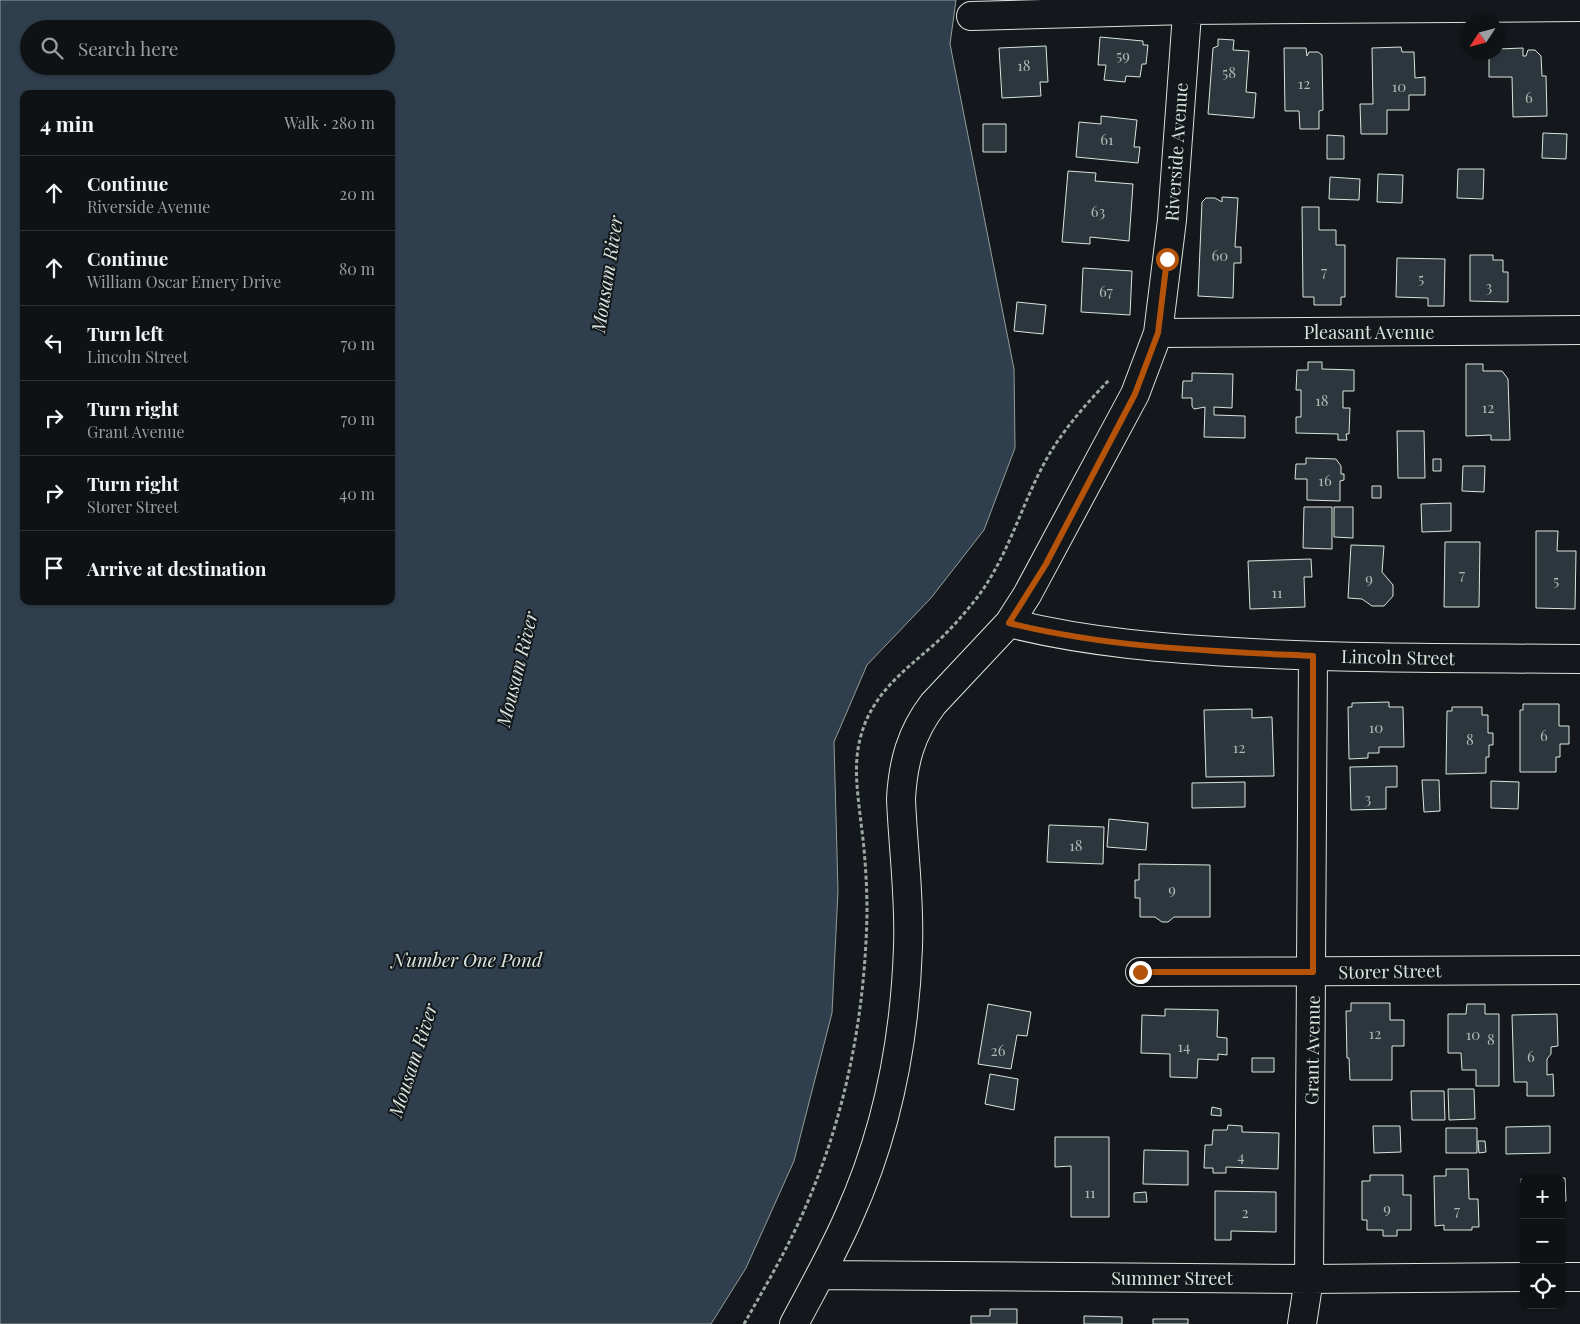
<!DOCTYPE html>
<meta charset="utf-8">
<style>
body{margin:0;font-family:"Playfair Display",serif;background:#1d2022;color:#f1f3f6}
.controls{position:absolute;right:15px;bottom:15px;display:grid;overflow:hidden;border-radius:10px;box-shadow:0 1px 4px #0004}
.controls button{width:45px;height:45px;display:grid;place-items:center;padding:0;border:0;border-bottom:1px solid #2f3234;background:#0f1215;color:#f1f3f6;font:25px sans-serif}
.compass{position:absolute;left:1460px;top:15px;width:45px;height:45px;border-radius:50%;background:#0f1215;box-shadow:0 1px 4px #0004;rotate:234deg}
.stop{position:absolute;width:15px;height:15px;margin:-11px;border:4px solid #b45309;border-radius:50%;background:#fff}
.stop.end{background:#b45309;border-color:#fff;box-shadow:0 1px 5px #0008}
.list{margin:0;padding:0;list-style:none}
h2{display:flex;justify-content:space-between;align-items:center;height:65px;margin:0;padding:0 20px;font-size:21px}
h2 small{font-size:16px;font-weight:400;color:#9b9ea0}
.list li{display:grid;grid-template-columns:32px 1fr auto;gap:15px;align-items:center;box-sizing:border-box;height:75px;padding:0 20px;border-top:1px solid #2f3234}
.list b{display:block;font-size:19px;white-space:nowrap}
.list p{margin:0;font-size:16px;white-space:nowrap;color:#9b9ea0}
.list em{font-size:16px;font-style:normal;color:#9b9ea0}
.icon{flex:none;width:28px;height:28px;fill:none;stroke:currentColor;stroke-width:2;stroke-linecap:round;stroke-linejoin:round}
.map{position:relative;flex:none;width:1580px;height:1324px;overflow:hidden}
.search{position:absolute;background:#0f1215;box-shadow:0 1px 4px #0004;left:20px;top:20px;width:375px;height:55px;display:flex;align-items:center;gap:12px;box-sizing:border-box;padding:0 18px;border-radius:28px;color:#9b9ea0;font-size:19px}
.panel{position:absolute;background:#0f1215;box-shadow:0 1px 4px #0004;left:20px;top:90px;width:375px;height:515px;border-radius:10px}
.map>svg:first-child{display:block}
.water{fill:#2f3f4d;stroke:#939e99;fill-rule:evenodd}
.building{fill:#2c363c;stroke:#d8e6dc}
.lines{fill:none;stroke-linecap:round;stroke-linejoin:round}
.minor-casing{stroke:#d8e6dc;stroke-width:30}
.path{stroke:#9da8a2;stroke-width:3;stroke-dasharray:4 2.5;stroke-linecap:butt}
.minor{stroke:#14181c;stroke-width:28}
.route{stroke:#b45309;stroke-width:6}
.labels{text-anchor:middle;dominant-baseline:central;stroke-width:4;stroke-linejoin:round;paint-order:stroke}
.number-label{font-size:15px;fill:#adbab4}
.street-label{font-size:18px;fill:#d8e6dc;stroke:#14181c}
.water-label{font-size:19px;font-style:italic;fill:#d8e6dc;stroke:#14181c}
</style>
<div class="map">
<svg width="1580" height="1324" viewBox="0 0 1580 1324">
<rect width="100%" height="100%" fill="#14181c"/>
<path class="water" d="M0,0H956L950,44L1014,369L1015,448L984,530L931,598L867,665L834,742L838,891L832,1013L794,1161L746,1268L711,1324H0ZM29,29H386V66H29ZM24,94H391V601H24Z"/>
<path class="building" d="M1100,37L1143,41V45H1148L1146,64H1142L1140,77L1126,76L1125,82L1104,80L1106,65H1098Z
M1218,39L1234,40L1233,50L1249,51L1246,92L1256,93L1254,118L1208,114L1213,48L1218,46Z
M1046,46L1048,82H1040L1041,96L1002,98L999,48Z
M1401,47L1402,52H1414L1415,78L1425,77V95H1409V110H1387V134H1361L1360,104H1373L1372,48Z
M1284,48H1306L1307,56L1309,52H1318L1322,55L1323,110L1319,111V129H1300L1299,111H1285Z
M1523,48V56H1526L1528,50H1535L1541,56L1542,76H1546L1547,116L1513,117L1512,77H1489V52H1498V49Z
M1101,116L1137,120L1134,147H1140L1138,163L1076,157L1079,122L1101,124Z
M983,124H1006V152H983Z
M1543,133L1567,134L1566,159L1542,158Z
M1327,135L1344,136V159H1327Z
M1458,169H1484L1483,199L1457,198Z
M1068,171L1096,173L1095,181L1133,184L1129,241L1090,237V244L1062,242Z
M1378,174L1403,175L1402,203L1377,202Z
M1330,177L1360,179L1359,200L1329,199Z
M1222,197L1238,198L1235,247H1241V263H1234L1233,298L1198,296L1202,202L1206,198H1215L1222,202Z
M1302,207H1319V230H1336V245H1345V297H1341V305H1314V297H1303Z
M1470,255H1493V260H1503V272H1508V302L1470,301Z
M1397,258L1445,259L1444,306H1428V298L1396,297Z
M1083,268L1132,271L1130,315L1081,312Z
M1017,302L1046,305L1043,334L1014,331Z
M1308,362H1322V369L1354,370V391H1343V408H1350L1349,434H1346L1347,440H1338V434L1296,433V417H1301V390H1296L1297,370H1308Z
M1466,364H1483V371H1502L1508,379L1510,440H1491V435L1466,436Z
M1192,373L1233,374L1232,408L1214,407V415L1245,416V438L1204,437L1205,407L1194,409L1192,406V398H1182L1183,381H1192Z
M1397,431H1424L1425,478H1398Z
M1306,458L1336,459L1341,466V474H1344V480L1340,481V501L1307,500V479H1295L1296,464H1306Z
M1433,459H1441V471H1433Z
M1463,466H1485L1484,492L1462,491Z
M1372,486H1381V498H1372Z
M1451,503V531L1422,532L1421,504Z
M1304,507H1332V549L1303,548Z
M1334,507H1353V538L1334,537Z
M1536,531H1558L1557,551H1576L1575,609L1536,608Z
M1445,542H1480L1479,607H1444Z
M1351,545L1384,546L1382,572L1393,585V596L1384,606H1372L1362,599L1348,598Z
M1311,559L1312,577H1304L1305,607L1250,609L1248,561Z
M1389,702V707H1403L1404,747H1379V753H1368V758L1349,759L1348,707H1352V703Z
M1523,704H1559V726H1569V744H1560V757H1556V772H1520V710H1523Z
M1452,707H1482V715H1488V733H1493V745H1489V757H1486V773L1446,774L1447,711H1452Z
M1252,709V718L1272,717L1274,776L1206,777L1204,710Z
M1397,766V787H1386V809L1351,810L1350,767Z
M1422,780H1439L1440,811L1424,812Z
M1491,781L1519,782L1518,809L1491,808Z
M1245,782V807L1192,808V783Z
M1109,819L1148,823L1146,850L1107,847Z
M1049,825L1104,827L1103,864L1047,862Z
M1139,864L1210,865V917H1174L1168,922H1162L1155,917H1140V898H1135V880H1139Z
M1351,1003H1390V1020H1404V1046H1392V1080H1350L1349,1058H1347L1346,1011H1351Z
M988,1004L1031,1012L1027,1036L1017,1035L1011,1069L978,1064Z
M1467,1004H1485V1014H1499V1086H1476V1070H1462L1461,1053H1448V1014H1466Z
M1165,1009L1218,1010L1217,1037L1227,1038V1055L1218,1054V1060L1198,1059L1197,1078L1170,1077V1054L1141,1053L1142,1015L1165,1016Z
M1557,1014L1558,1046L1551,1047V1054L1547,1059V1075L1553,1074L1554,1096H1527V1082H1514L1512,1015Z
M1252,1058H1274V1072H1252Z
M990,1074L1018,1079L1014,1110L985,1104Z
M1448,1089H1474L1475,1119L1449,1120Z
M1411,1091H1444L1445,1120H1412Z
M1212,1107L1221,1109V1116L1211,1115Z
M1228,1125L1242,1126V1132L1279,1133L1278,1169L1226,1167V1173H1213V1168H1204L1205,1145H1212L1213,1130H1227Z
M1373,1126H1400L1401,1152L1374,1153Z
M1550,1126V1153L1506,1154V1127Z
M1446,1128H1477V1153H1446Z
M1055,1137H1109V1217H1071V1166L1055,1167Z
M1478,1141H1485L1486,1152L1479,1153Z
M1144,1150L1188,1151V1185L1143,1184Z
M1446,1169H1468L1469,1199H1478L1479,1227H1472V1230H1444V1225L1435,1226L1434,1176H1446Z
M1370,1175H1403V1195H1411V1230H1397V1236H1383V1230H1367V1220H1362V1181H1370Z
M1561,1178H1565L1566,1201H1561Z
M1521,1179H1524V1220H1522Z
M1215,1191L1276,1192V1232L1231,1231V1240H1215Z
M1146,1192L1147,1202H1134V1193Z
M990,1309H1017V1324H971V1316H990Z
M1084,1316L1122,1317V1324H1084Z
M1153,1319H1188V1324H1153Z"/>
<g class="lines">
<g class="minor-casing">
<path id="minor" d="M971,16L1187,10L1580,7
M1158,333L1580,330
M1009,623C1089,643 1169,649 1252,653C1361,659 1471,658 1580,659
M1140,972L1580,970
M820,1275L1309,1279L1524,1277
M1561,1277H1580
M794,1324C813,1288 833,1253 849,1216C887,1132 905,1039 908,947C910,898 903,848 901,799C903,762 911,733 933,704L1009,623L1027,595L1135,394L1158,333L1172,220L1188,0
M1302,1324L1309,1279L1313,656"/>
</g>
<path class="path" d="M744,1324C762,1292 781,1260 797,1226C843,1128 865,1022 867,913C867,883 865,853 861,823C858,795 853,767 860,739C871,694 904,671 937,642C951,629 964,614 976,599C1010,555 1022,500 1050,453C1067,425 1088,402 1110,379"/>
<use href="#minor" class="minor"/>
</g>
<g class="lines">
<path class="route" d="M1140,972H1313V656C1210,651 1109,648 1009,623L1046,564L1135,394L1158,333L1167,259"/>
</g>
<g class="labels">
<g class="number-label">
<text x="1123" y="55">59</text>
<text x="1024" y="65">18</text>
<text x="1229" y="72">58</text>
<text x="1304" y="83">12</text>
<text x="1399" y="86">10</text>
<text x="1529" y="97">6</text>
<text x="1107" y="139">61</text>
<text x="1098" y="211">63</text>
<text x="1220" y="255">60</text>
<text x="1324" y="271">7</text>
<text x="1421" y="278">5</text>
<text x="1489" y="286">3</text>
<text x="1106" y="291">67</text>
<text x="1322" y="400">18</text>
<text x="1488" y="407">12</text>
<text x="1325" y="480">16</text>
<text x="1462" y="574">7</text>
<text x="1369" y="578">9</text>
<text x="1556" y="580">5</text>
<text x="1277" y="592">11</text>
<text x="1376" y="727">10</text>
<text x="1544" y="735">6</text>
<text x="1470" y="739">8</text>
<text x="1239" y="747">12</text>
<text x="1368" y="798">3</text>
<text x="1076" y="845">18</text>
<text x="1172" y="889">9</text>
<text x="1375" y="1033">12</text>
<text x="1473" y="1034">10</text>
<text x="1491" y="1039">8</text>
<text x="1184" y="1046">14</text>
<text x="998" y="1050">26</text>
<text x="1531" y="1056">6</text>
<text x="1241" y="1156">4</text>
<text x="1090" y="1192">11</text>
<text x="1387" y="1208">9</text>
<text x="1457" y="1210">7</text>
<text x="1245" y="1212">2</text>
</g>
<g class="street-label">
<text transform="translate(1176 152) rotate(-86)">Riverside Avenue</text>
<text x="1369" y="332">Pleasant Avenue</text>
<text transform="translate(1398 657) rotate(1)">Lincoln Street</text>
<text transform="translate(1390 971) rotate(-1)">Storer Street</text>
<text transform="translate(1312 1050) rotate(-89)">Grant Avenue</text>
<text x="1172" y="1278">Summer Street</text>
</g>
<g class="water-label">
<text transform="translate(606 274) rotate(-81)">Mousam River</text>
<text transform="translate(516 669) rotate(-76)">Mousam River</text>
<text x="467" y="959">Number One Pond</text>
<text transform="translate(412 1060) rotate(-72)">Mousam River</text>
</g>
</g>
</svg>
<div class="controls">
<button>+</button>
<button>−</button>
<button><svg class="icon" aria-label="locate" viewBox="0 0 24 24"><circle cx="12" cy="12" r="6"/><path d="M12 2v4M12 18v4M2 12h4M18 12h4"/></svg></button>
</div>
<svg class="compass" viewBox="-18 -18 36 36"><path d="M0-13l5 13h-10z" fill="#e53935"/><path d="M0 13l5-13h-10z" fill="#9b9ea0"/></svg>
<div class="stop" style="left:1167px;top:259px"></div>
<div class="stop end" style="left:1140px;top:972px"></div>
<div class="search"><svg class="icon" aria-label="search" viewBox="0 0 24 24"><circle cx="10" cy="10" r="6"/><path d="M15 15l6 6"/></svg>Search here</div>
<section class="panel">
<h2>4 min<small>Walk · 280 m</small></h2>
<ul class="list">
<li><svg class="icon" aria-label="ahead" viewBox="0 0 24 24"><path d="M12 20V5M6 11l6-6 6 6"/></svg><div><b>Continue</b><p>Riverside Avenue</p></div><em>20 m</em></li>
<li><svg class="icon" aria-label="ahead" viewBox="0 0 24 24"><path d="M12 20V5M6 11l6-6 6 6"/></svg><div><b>Continue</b><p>William Oscar Emery Drive</p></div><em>80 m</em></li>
<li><svg class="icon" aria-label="left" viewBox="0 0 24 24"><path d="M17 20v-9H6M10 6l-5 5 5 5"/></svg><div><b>Turn left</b><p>Lincoln Street</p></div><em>70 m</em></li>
<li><svg class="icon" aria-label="right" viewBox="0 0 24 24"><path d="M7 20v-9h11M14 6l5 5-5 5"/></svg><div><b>Turn right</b><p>Grant Avenue</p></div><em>70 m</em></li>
<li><svg class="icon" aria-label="right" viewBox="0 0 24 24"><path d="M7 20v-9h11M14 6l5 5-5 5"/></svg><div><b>Turn right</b><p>Storer Street</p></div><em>40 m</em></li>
<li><svg class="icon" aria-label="arrive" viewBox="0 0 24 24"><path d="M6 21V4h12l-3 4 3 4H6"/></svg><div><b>Arrive at destination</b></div></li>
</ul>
</section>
</div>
